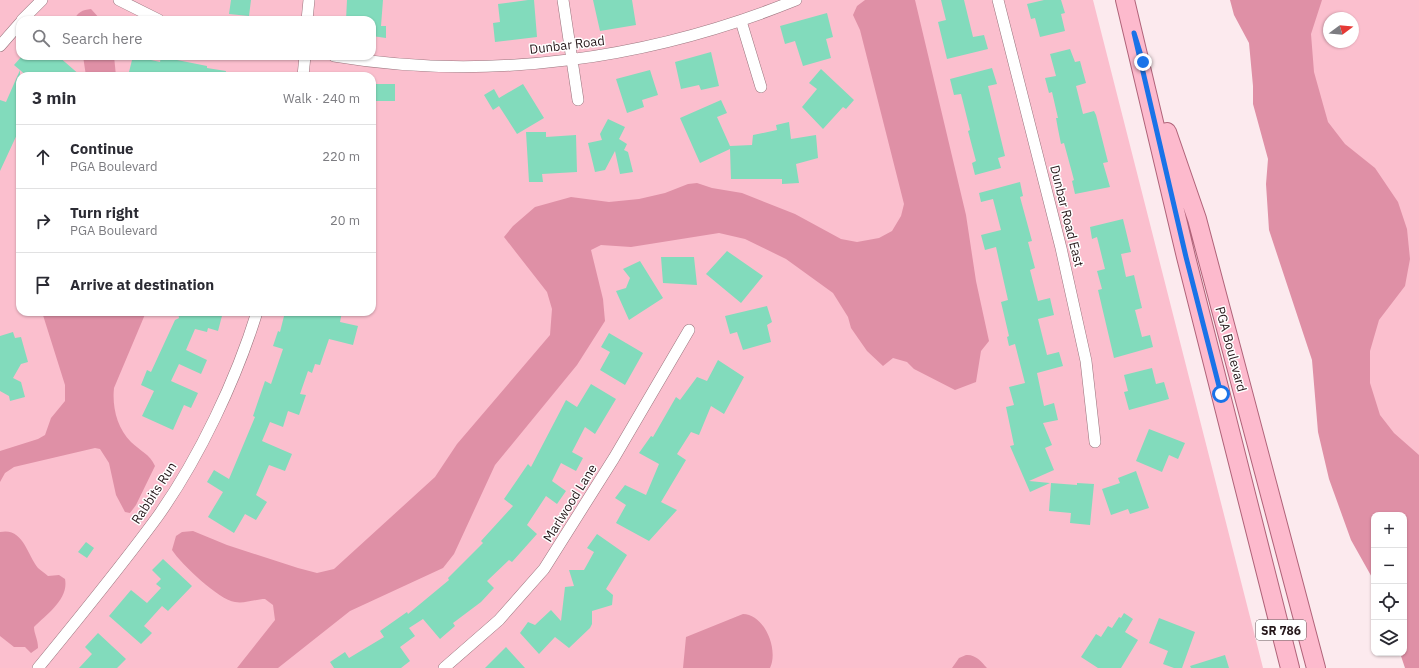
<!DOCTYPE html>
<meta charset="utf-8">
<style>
body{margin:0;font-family:"IBM Plex Sans",sans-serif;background:#f7f7f7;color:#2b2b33}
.controls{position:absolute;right:12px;bottom:12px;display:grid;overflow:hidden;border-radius:8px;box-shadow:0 1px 3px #0004}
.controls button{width:36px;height:36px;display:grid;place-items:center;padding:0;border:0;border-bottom:1px solid #e1e1e2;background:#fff;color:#2b2b33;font:20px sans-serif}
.compass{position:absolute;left:1323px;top:12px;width:36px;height:36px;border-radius:50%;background:#fff;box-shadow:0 1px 3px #0004;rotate:74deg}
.stop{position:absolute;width:12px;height:12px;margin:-9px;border:3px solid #1a73e8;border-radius:50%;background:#fff}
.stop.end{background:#1a73e8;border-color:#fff;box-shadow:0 1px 4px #0008}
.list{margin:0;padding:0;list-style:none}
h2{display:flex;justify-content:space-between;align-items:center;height:52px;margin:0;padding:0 16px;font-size:17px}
h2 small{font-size:13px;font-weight:400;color:#7c7c81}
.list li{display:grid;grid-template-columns:26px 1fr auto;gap:12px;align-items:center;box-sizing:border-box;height:64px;padding:0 16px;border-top:1px solid #e1e1e2}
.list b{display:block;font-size:15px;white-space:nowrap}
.list p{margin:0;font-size:13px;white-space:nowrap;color:#7c7c81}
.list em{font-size:13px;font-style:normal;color:#7c7c81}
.icon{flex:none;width:22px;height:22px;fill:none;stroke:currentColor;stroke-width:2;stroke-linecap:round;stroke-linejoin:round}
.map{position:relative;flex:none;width:1419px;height:668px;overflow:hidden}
.search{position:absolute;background:#fff;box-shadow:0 1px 3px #0004;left:16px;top:16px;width:360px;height:44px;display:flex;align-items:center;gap:10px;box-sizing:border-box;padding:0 14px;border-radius:12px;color:#7c7c81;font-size:15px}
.panel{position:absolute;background:#fff;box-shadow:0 1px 3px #0004;left:16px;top:72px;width:360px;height:244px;border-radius:12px}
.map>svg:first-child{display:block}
.green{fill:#fbbfce;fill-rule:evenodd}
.water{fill:#df90a6}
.building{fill:#82dbbc}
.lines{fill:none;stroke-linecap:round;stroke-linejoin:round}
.street-casing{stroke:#99747d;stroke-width:12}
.primary-casing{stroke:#b06379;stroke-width:20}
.street{stroke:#fff;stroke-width:11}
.primary{stroke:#fdbacd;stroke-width:18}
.route{stroke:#1a73e8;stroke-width:5}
.labels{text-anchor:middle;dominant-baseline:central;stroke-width:3;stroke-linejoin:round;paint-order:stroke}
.shield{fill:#fff;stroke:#675d5f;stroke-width:1}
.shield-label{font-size:12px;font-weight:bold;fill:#26181b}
.street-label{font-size:13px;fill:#26181b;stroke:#fff}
</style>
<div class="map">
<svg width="1419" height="668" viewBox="0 0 1419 668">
<rect width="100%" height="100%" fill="#fceaee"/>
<path class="green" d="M0,0H1093L1263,668H0ZM20,20H372V56H20ZM20,76H372V312H20Z
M1257,0H1419V668L1404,515ZM1329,18H1353V42H1329Z"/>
<path class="water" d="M865,0H915L966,215L976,281L989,341L981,351L976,382L955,390L914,369L907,362L893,358L883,366L867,351L851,328L848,317L833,293L786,259L745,239L719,233L631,247L601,245L591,250L603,299L605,321L577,365L495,465L454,554L443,568L350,611L278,668H237L275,620L273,605L265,599C256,599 244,604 235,602C219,600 181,564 172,550L176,536L182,532L193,531L227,545L298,568L317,573L334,569L435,477L457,444L550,335L552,309L547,292L504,237L513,226L535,207L571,197L609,202L639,199L665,193L688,184L697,183L712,188L742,193L795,214L841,239L857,242L879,238L892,231L901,216L904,204L860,30L853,15L857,6Z
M1230,0H1322L1311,34L1314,72L1328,122L1345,144L1375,168L1398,202L1407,229L1410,259L1405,286L1379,320L1370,351V383L1380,415L1394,433L1419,455V668H1405L1400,653H1404V515H1374V581L1351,540L1329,479L1318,432L1312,360L1269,230L1266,184L1268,159L1253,104V86L1249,43L1234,15Z
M91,9L101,20H74C78,12 82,10 91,9Z
M83,56H114L116,76H86Z
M42,312H146L114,388C112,407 117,428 131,442C140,451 150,454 155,466L136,505L130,513L125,512L116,495L109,463L100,449L95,448L14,467L5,473L0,482V451L38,439L45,435L51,418L65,401V385Z
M0,532C23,527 27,554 38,568C41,571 45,573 48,576L59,575L65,579C69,599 47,614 34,627C34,634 38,639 38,648L31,653L25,647H14L0,636Z
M743,614C764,614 779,649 770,668H683L686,637Z
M966,655C975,654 981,661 987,668H952L959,658Z"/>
<path class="building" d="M231,0H251L249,16L229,14Z
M347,0H383L381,26H386V38L372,36V20H346Z
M528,0H534L537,37L495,42L493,23L500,22L498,4Z
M593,0H632L636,25L600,31Z
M941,0H964L973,37L984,35L988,49L947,59L938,22L946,20Z
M1044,0H1061L1065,13L1061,14L1065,31L1040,37L1035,18L1031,19L1027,4Z
M827,13L833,37L826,39L831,58L803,66L795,41L785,44L780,26Z
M1070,49L1075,62L1080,61L1086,83L1076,86L1083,114L1094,111L1096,115L1108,162L1103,163L1110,187L1075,194L1072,181L1074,180L1064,143L1061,144L1058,129L1056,118H1058L1052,92L1049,93L1045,78L1056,76L1050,54Z
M711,52L719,86L701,90L699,85L681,89L675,62Z
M22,56H31L35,60L38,56H58L81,76H27L14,65Z
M133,56L160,62L161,56H179L177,60L207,66V68L226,71L225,76H128Z
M992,68L997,84L988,86L1005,156L998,158L1001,168L975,175L972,163L976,161L968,131L970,130L961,94L954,95L950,79Z
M821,69L854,100L846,109L843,107L823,129L802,107L817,89L809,83Z
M20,70V128L0,171V100L6,102Z
M650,70L658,95L642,100L644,107L627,113L616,79Z
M372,84H395V101H372Z
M523,84L544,118L517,134L499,106L493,110L484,95L494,89L499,98Z
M721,100L727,113L717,117L730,146L752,145L753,135L777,130L776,125L789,122L791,139L816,135L818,158L796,164L799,183L782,184V179H731L730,149L700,163L680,118Z
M608,119L625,127L619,139L627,144L624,150L628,152L633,172L620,174L615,151L605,170L595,172L588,143L602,140L600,134Z
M526,132H546V137L576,135L577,172L542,174L543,182H529Z
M1020,182L1023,196L1020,197L1032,241L1028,242L1035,268L1030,270L1038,301L1050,298L1054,315L1038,319L1047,355L1059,352L1063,366L1037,373L1044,406L1054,403L1058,420L1043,423L1052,445L1045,448L1054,470L1029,481L1050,483L1030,492L1010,446L1014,445L1006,407L1014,405L1009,387L1025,383L1015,344L1009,346L1007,337L1009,336L1001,302L1008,300L996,247L985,250L981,235L1001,230L993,199L981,202L979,193Z
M1123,219L1131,252L1121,254L1126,277L1134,275L1142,308L1135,310L1142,337L1150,335L1153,347L1114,358L1098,290L1102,289L1097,271L1105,269L1097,237L1092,239L1090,227Z
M727,251L763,276L741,303L706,274Z
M661,257H694L697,285L663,283Z
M640,261L663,298L629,320L616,291L626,288L630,278L623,269Z
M767,306L772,322L767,325L771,342L743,350L737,332L730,334L725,316Z
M178,312H223L218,331L208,328L207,332L195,329L186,350L207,360L201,374L179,364L171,381L198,393L191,408L184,405L173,430L142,416L154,391L141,385L147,370L151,372L175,320L179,318Z
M285,312H342L340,322L358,326L353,345L329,339L320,365L315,364L312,373L308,371L300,394L306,395L299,415L288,411L283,427L270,422L262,441L292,454L285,471L269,465L256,495L267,502L256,520L245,514L234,533L208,517L223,492L207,482L214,470L229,479L255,417L253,416L265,381L271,384L283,349L273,346L278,331L280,332Z
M13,332L15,338L21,337L28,362L21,364L13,378L21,382L25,397L10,401L9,396L0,391V336Z
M609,333L643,353L625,385L600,370L610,352L601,347Z
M718,360L744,377L724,414L711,406L699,435L691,432L677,454L686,460L661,502L677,510L649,541L616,523L626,505L615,498L625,485L646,495L659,464L639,453L651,436L653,437L676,397L680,400L697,377L707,381Z
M1152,368L1156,384L1164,382L1169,399L1129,410L1124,392L1128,391L1124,375Z
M591,384L616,399L595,434L585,427L572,452L583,458L576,471L561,463L552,481L566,491L557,504L546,496L527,525L537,534L512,562L509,560L487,581L494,588L481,602L453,623L455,626L440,639L423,619L409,628L415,636L400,647L410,661L401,668H334L330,662L345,652L349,658L384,637L380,631L407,612L408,614L449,580L448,578L483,543L481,541L513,506L504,499L528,464L531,467L566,400L577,407Z
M1149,429L1185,443L1178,459L1169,455L1162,472L1136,461Z
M1136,471L1149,508L1130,514L1128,509L1111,515L1102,489L1120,483L1118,478Z
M1051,483L1077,485V483L1094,484L1090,525L1070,523L1071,513L1049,511Z
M597,534L627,555L606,589L613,595L612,605L592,611V624L590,628L569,648L555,637L539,654L520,633L528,622L535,625L551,610L561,621L565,587L574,586L569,570H584L594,552L587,548Z
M86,542L94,548L87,558L78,552Z
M163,559L192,586L168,611L162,606L144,626L152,633L141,644L109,616L131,590L147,603L161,588L156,584L161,579L152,570Z
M1124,613L1133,619L1125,632L1138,640L1121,668H1098L1081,657L1096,634L1101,637L1108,626L1112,628L1119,617L1121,618Z
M1159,618L1195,632L1182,668H1174L1163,664L1168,651L1149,643Z
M98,633L126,659L117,668H79L92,654L85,647Z
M506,647L525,668H485Z
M1225,655L1229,668H1191L1190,666Z"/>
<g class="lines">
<g class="street-casing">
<path id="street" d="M119,0L159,20
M563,0L578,100
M998,0L1061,248L1086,361L1095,442
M22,20L42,0
M307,20L309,0
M741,21L761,87
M0,46L20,23
M334,56C490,82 650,59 796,0
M303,76L305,56
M38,668C79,618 120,568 158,516C199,458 236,380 257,312
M444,668L499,620L544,569L614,458L689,330"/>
</g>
<g class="primary-casing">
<path id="primary" d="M1125,0L1186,257L1290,668
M1167,132L1197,219L1316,668"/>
</g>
<use href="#street" class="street"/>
<use href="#primary" class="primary"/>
</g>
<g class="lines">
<path class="route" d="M1143,62L1134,33L1186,257L1221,394"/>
</g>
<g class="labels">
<rect class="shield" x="1256" y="620" width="50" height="20" rx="3"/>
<g class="shield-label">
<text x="1281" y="630">SR 786</text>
</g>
<g class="street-label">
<text transform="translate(567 45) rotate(-7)">Dunbar Road</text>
<text transform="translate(1067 216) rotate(76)">Dunbar Road East</text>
<text transform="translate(1231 349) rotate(75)">PGA Boulevard</text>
<text transform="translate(154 493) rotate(-57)">Rabbits Run</text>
<text transform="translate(570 503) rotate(-58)">Marlwood Lane</text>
</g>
</g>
</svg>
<div class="controls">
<button>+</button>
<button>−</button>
<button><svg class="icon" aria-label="locate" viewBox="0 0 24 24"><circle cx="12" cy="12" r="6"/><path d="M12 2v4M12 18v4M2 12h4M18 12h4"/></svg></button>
<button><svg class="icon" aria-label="layers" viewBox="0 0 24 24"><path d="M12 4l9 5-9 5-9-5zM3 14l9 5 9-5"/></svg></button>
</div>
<svg class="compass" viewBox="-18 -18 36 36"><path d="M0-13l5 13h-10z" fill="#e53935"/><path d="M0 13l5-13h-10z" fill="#7c7c81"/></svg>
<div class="stop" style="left:1221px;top:394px"></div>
<div class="stop end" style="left:1143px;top:62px"></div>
<div class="search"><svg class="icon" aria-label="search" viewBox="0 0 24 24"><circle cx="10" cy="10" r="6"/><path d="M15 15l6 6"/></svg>Search here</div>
<section class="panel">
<h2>3 min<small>Walk · 240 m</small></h2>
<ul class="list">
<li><svg class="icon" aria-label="ahead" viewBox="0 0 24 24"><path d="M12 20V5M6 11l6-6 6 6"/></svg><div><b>Continue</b><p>PGA Boulevard</p></div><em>220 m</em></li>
<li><svg class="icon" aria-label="right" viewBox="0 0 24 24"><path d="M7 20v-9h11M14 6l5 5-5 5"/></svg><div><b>Turn right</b><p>PGA Boulevard</p></div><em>20 m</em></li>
<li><svg class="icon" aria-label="arrive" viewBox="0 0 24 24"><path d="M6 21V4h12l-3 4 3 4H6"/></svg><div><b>Arrive at destination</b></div></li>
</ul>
</section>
</div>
